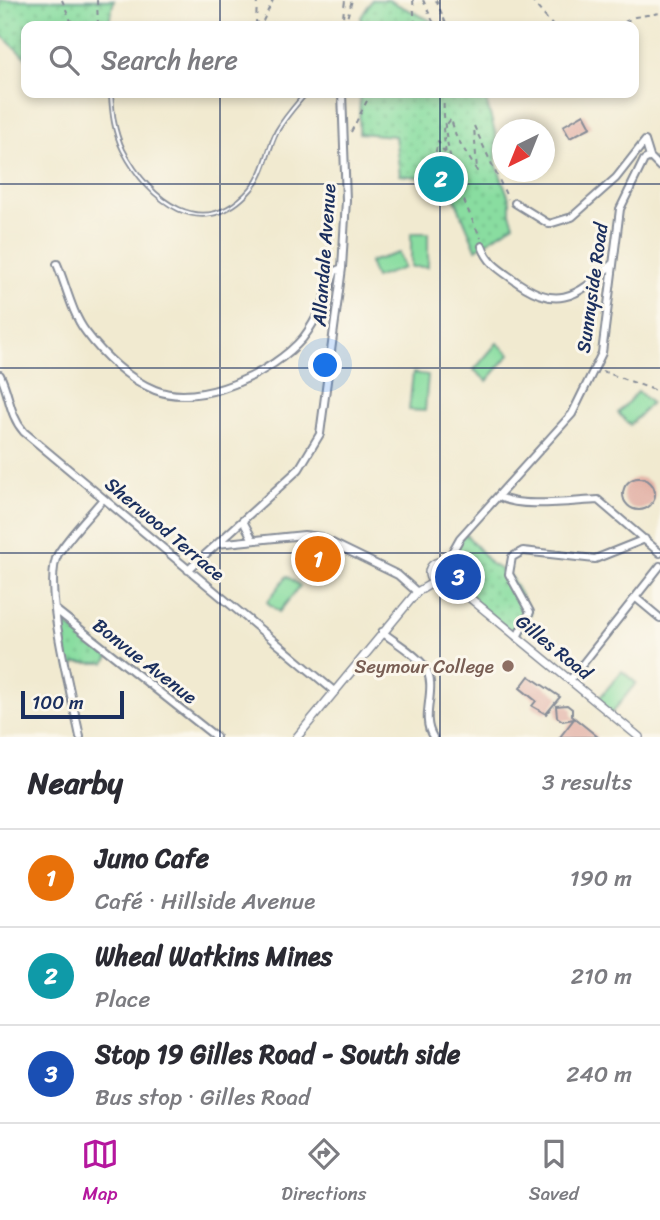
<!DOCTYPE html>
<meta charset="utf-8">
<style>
body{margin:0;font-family:Sriracha,sans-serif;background:#f7f7f7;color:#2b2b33}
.compass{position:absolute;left:492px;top:119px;width:63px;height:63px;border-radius:50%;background:#fff;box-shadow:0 4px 10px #0003;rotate:223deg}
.scale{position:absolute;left:21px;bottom:18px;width:103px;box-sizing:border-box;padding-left:7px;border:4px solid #1b2f5e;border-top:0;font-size:19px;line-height:24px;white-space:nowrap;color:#1b2f5e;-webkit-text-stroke:5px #fbf7ec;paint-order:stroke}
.you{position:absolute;left:326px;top:366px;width:24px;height:24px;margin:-18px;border:5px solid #fff;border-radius:50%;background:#1a73e8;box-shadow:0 0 0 10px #1a73e833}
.badge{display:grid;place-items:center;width:46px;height:46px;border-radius:50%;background:#b5179e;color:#fff;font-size:23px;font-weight:700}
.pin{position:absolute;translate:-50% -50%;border:4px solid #fff;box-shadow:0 2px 7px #0006}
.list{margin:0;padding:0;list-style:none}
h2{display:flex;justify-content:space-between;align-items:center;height:91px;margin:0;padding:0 28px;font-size:30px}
h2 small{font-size:23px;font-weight:400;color:#7c7c81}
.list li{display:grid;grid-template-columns:46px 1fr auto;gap:21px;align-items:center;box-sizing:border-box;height:98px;padding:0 28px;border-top:2px solid #e1e1e2}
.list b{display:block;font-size:26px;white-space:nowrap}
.list p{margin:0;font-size:23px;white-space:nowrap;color:#7c7c81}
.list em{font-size:23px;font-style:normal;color:#7c7c81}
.icon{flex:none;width:38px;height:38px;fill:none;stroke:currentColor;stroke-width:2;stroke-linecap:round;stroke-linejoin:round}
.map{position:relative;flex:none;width:660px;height:737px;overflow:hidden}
.search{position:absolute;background:#fff;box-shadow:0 4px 10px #0003;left:21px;right:21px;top:21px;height:77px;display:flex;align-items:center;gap:18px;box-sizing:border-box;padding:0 24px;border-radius:14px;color:#7c7c81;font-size:26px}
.sheet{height:385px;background:#fff}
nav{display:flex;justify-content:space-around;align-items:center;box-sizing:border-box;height:98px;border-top:2px solid #e1e1e2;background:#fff;font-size:19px;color:#7c7c81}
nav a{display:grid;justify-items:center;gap:4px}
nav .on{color:#b5179e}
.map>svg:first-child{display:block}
.green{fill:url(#green-dots);stroke:#52867f;stroke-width:2}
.pitch{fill:#89dda0;stroke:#52867f;stroke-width:2}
.building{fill:#e2b0a5}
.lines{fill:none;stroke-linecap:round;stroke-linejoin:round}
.service-casing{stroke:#868c97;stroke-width:6}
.minor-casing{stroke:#868c97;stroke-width:10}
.tertiary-casing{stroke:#868c97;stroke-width:10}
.path{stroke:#868c97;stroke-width:2;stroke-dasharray:5 5;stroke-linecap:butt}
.service{stroke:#fff;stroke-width:2.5}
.minor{stroke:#fff;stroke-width:6}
.tertiary{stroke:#fff;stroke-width:7}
.grid{fill:none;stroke:#1b2f5e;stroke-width:2;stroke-opacity:0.55}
.education-dot{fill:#8d6e63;stroke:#fbf7ec;stroke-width:2.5}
.labels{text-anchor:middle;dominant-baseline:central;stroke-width:6;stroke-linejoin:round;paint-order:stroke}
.street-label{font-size:19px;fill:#1b2f5e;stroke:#fbf7ec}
.education-label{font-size:19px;fill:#785e54;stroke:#fbf7ec;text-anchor:end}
</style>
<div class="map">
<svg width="660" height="737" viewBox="0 0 660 737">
<defs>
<pattern id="green-dots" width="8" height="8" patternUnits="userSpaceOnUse" patternTransform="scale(1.75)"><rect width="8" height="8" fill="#89dda0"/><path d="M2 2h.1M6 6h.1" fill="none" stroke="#76be8c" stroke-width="1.8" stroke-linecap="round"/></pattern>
</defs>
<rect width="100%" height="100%" fill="#fbf7ec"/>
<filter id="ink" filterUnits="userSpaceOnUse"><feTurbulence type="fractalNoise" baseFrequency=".0143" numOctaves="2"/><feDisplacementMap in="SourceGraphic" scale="14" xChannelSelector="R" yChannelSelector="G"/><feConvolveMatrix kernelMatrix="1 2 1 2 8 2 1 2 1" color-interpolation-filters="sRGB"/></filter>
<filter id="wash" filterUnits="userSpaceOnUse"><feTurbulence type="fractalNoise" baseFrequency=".00686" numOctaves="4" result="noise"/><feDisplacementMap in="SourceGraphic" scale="28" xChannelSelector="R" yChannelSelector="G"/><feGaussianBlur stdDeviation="1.57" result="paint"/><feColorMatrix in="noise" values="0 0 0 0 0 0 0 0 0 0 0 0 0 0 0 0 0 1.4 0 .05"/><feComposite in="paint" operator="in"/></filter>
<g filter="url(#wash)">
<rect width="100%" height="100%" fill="#f1ead0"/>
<path class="green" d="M0,0H114L108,26H26V58L0,34Z
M372,0H388L442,26H361V17Z
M360,93H484L496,136V163L510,201V213L514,224L476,249L447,180L400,175L395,136L359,133Z
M465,533L491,564L509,574L530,612L517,637L448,580L451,571L446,563Z
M66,624L109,657L105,663H76L69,670L62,629Z"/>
<path class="pitch" d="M411,233H428V267H411Z
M399,253L404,268L375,278L369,262Z
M497,343L510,354L487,381L474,370Z
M413,373L428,375L425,411L409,410Z
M638,391L651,403L630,425L618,413Z
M287,576L300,586L279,612L267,602Z
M622,671L636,683L611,714L596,702Z"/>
<g id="blocks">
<path class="building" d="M584,114L591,127L570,138L563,126Z
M623 494a16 16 0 1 1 32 0a16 16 0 1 1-32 0Z
M529,676L560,697L546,714L532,706L536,701L520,688Z
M567,705L572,709V716L598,737H560L574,719L563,721L557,717L556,706Z"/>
</g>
</g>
<g filter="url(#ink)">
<use href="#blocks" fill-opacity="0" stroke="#868c97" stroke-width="2"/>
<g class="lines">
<g class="service-casing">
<path id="service" d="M111,93C112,113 114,131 123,150C149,201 203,244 251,189C266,172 267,150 277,131C285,117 296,105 306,93"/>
</g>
<g class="minor-casing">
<path id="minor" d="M515,203L549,224L572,217L616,178L645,141L650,157
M482,246C488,262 497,268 510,277C555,311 575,300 613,263
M57,264C66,285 72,314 86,332C103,355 128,379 155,390C200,408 273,373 303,338C318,319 327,294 335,271L342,268
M0,375C10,395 9,415 24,432L334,691
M498,496C519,509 573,501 598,500L660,553
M243,521L253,540
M217,544L299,469L320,434L342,268L346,200L342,93
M452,552L459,589
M446,563L460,538L572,414L602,353L620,209L644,160L650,157L660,167
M188,570L217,544L304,535L320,537L398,575L417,592
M636,598L660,618
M56,610L216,737
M382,632C395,642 416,654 425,667C439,689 419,715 433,737
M517,637L530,612L509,574L512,557L523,551L595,559L645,539
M570,680L660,566
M80,737C73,700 41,584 58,554C70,535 88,517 103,499"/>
</g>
<g class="tertiary-casing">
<path id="tertiary" d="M429 573a11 11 0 1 1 22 0a11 11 0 1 1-22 0Z
M448,580L639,737
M297,737L417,592L434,582"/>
</g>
<path class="path" d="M62,0L73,26
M97,0L98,26
M257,0L256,23L263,21L273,0
M413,0L415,26
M423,0L435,26
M436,0L447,26
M531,0L553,26
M342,26L345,0
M345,26L352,0
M401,26L412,22
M616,26L635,17L660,13
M444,93C441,142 459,195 481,238
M351,132L371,93
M428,170L434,161L438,141L446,155L443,129L451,119L456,136L477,171L474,126L508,199
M602,371L660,392"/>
<use href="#service" class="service"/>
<use href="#minor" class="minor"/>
<use href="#tertiary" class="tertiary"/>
</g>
</g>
<path class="grid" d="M220,0V26M440,0V26M220,93V737M440,93V737M0,184H660M0,368H660M0,553H660"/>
<circle class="education-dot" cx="508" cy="666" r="7"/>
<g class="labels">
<g class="street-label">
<text transform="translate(324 255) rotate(-86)">Allandale Avenue</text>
<text transform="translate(592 288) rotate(-82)">Sunnyside Road</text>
<text transform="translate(165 529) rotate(40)">Sherwood Terrace</text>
<text transform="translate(554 647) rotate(39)">Gilles Road</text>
<text transform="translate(145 661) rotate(38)">Bonvue Avenue</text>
</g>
<g class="education-label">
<text x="494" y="666">Seymour College</text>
</g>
</g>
</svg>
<svg class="compass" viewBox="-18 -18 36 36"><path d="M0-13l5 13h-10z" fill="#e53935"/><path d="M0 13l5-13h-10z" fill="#7c7c81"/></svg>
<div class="scale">100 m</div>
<div class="you"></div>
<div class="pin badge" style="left:318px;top:559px;background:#e8710a">1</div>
<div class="pin badge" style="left:441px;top:179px;background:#0f9aa8">2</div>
<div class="pin badge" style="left:458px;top:577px;background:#1a4fb4">3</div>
<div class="search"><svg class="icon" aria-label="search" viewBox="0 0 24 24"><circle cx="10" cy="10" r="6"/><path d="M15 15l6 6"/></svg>Search here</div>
</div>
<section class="sheet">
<h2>Nearby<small>3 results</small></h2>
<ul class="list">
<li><span class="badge" style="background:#e8710a">1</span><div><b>Juno Cafe</b><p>Café · Hillside Avenue</p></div><em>190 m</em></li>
<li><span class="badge" style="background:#0f9aa8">2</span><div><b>Wheal Watkins Mines</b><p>Place</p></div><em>210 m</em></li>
<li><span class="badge" style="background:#1a4fb4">3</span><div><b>Stop 19 Gilles Road - South side</b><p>Bus stop · Gilles Road</p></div><em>240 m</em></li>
</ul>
</section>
<nav>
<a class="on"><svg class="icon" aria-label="map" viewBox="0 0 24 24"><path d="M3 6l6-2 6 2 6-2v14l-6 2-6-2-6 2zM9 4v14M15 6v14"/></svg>Map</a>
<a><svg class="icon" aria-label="directions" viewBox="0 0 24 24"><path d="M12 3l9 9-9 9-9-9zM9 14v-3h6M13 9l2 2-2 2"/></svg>Directions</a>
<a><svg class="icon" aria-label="saved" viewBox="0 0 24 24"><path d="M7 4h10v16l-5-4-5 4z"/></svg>Saved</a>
</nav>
